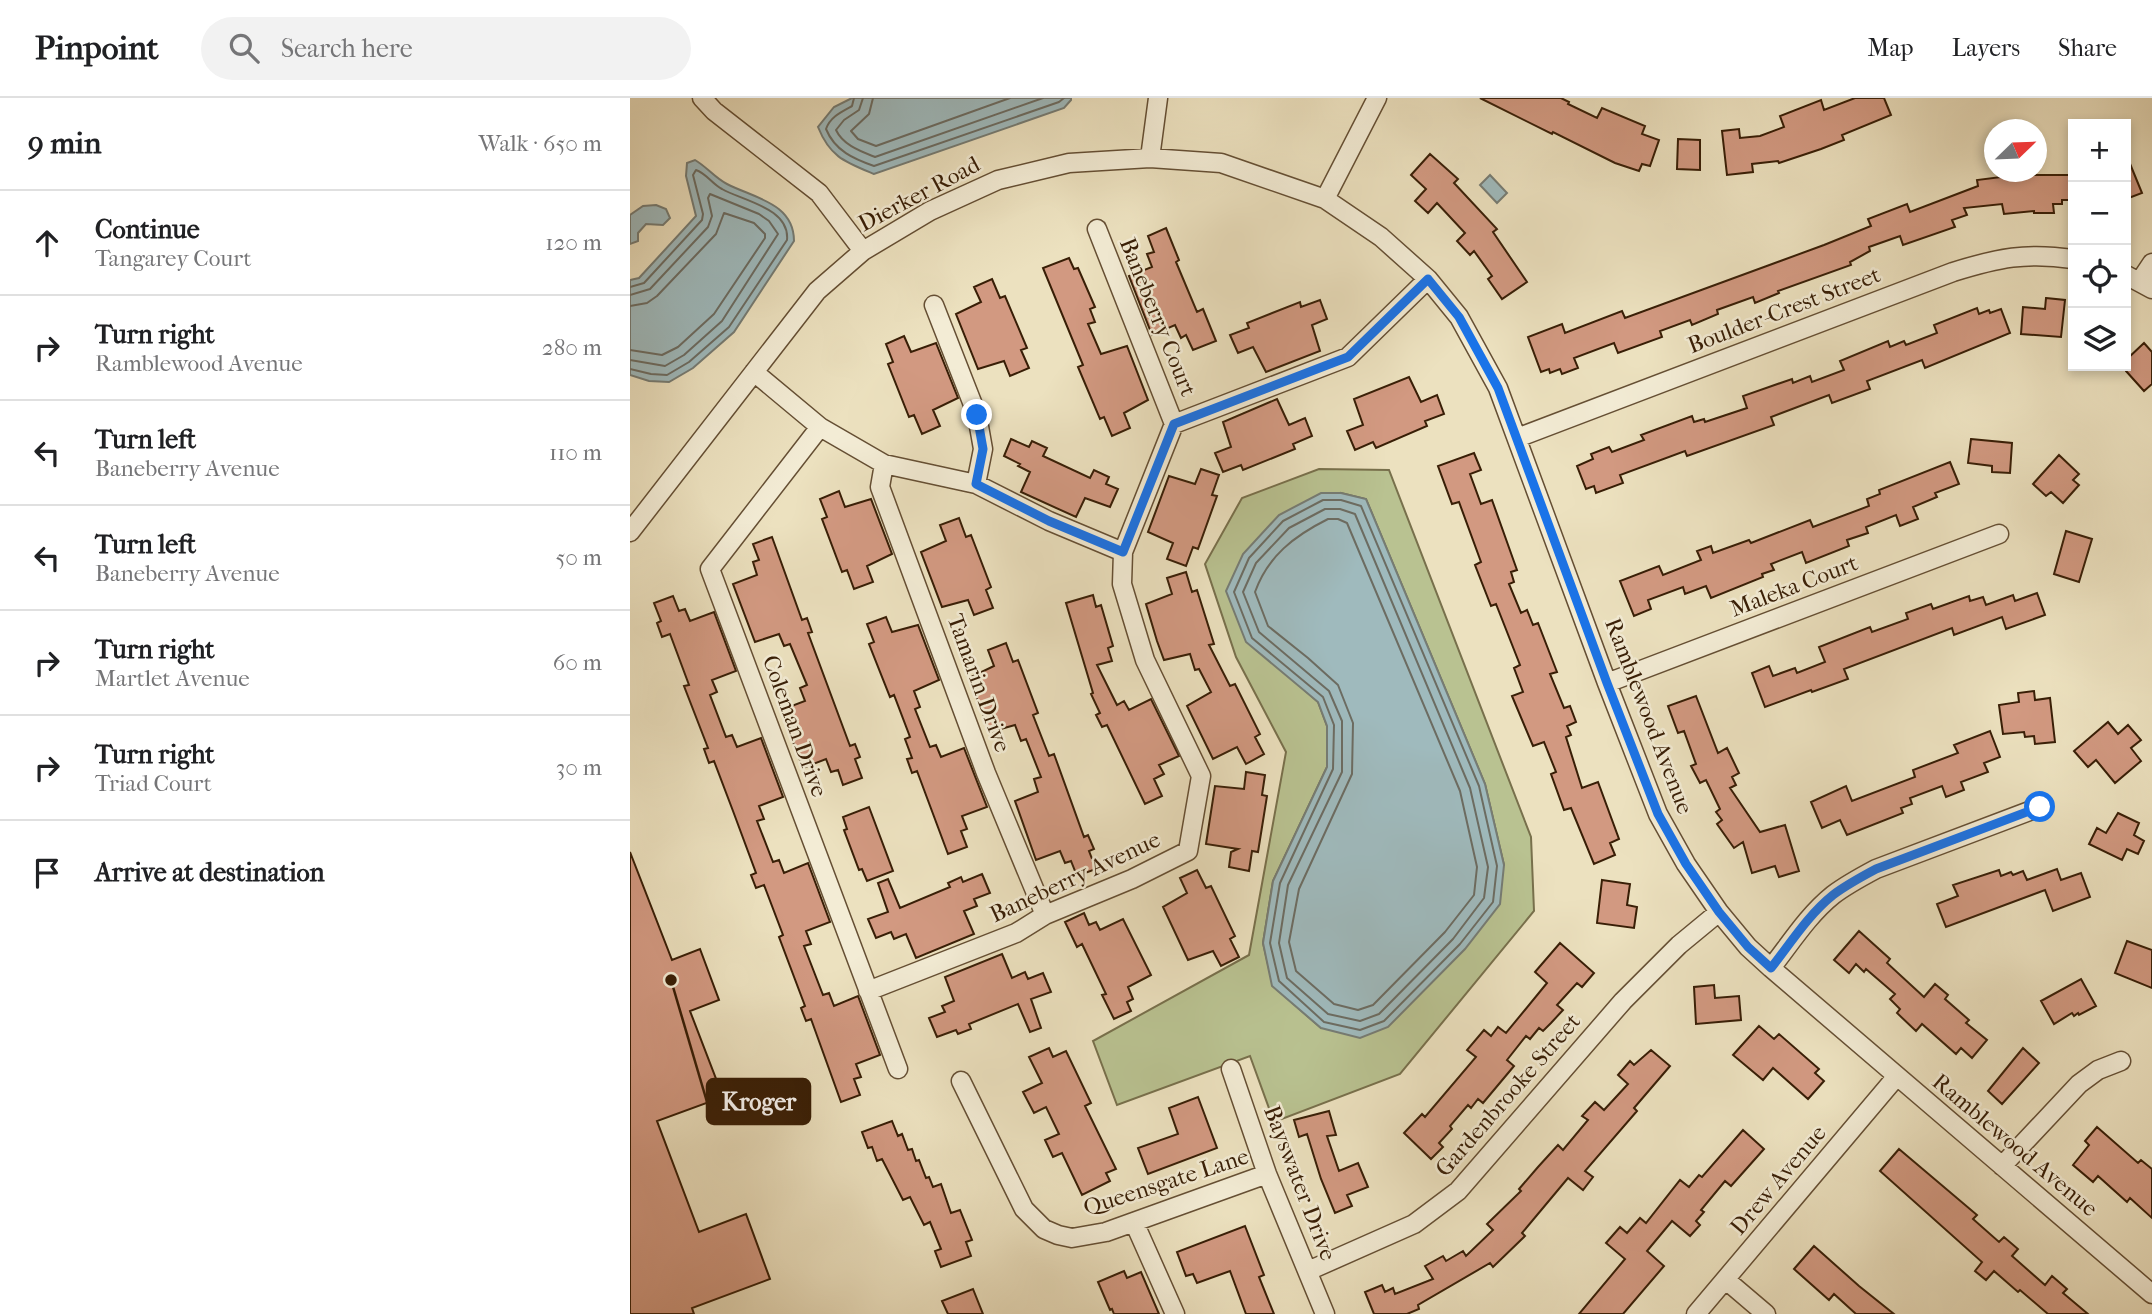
<!DOCTYPE html>
<meta charset="utf-8">
<style>
body{margin:0;font-family:"IM FELL French Canon",serif;background:#f2f2f2;color:#202124}
.controls{position:absolute;right:21px;top:21px;display:grid;overflow:hidden;border-radius:0px;box-shadow:0 4px 10px #0003}
.controls button{width:63px;height:63px;display:grid;place-items:center;padding:0;border:0;border-bottom:2px solid #e0e0e0;background:#fff;color:#202124;font:35px sans-serif}
.compass{position:absolute;left:1354px;top:21px;width:63px;height:63px;border-radius:50%;background:#fff;box-shadow:0 4px 10px #0003;rotate:67deg}
.stop{position:absolute;width:21px;height:21px;margin:-16px;border:5px solid #1a73e8;border-radius:50%;background:#fff}
.stop.end{background:#1a73e8;border-color:#fff;box-shadow:0 2px 7px #0008}
.list{margin:0;padding:0;list-style:none}
h2{display:flex;justify-content:space-between;align-items:center;height:91px;margin:0;padding:0 28px;font-size:30px}
h2 small{font-size:23px;font-weight:400;color:#757577}
.list li{display:grid;grid-template-columns:46px 1fr auto;gap:21px;align-items:center;box-sizing:border-box;height:105px;padding:0 28px;border-top:2px solid #e0e0e0}
.list b{display:block;font-size:26px;white-space:nowrap}
.list p{margin:0;font-size:23px;white-space:nowrap;color:#757577}
.list em{font-size:23px;font-style:normal;color:#757577}
.icon{flex:none;width:38px;height:38px;fill:none;stroke:currentColor;stroke-width:2;stroke-linecap:round;stroke-linejoin:round}
.map{position:relative;flex:none;width:1522px;height:1216px;overflow:hidden}
header{display:flex;align-items:center;gap:42px;box-sizing:border-box;height:98px;padding:0 35px;background:#fff;border-bottom:2px solid #e0e0e0}
header strong{font-size:33px}
nav{display:flex;gap:38px;margin-inline-start:auto;font-size:24px}
.search{width:490px;height:63px;background:#f2f2f2;display:flex;align-items:center;gap:18px;box-sizing:border-box;padding:0 24px;border-radius:38px;color:#757577;font-size:26px}
main{display:flex}
aside{flex:1;background:#fff}
.map>svg:first-child{display:block}
.green{fill:#b9c291;stroke:#78704c;stroke-width:2;fill-rule:evenodd}
.water{fill:#9fbabd;stroke:#767c74;stroke-width:2}
.lines{fill:none;stroke-linecap:round;stroke-linejoin:round}
.shore{stroke:#6c6c62;stroke-width:2}
.building{fill:#d29981;stroke:#381e06;stroke-width:2}
.street-casing{stroke:#654f34;stroke-width:21}
.street{stroke:#f3ecd5;stroke-width:18}
.route{stroke:#1a73e8;stroke-width:9}
.labels{text-anchor:middle;dominant-baseline:central;stroke-width:5;stroke-linejoin:round;paint-order:stroke}
.street-label{font-size:23px;fill:#381e06;stroke:#f3ecd5}
.leader{fill:none;stroke:#381e06;stroke-width:2.5}
.callout-dot{fill:#381e06;stroke:#f3ecd5;stroke-width:2.5}
.callout{fill:#381e06;stroke:#381e06;stroke-width:2.5}
.callout-label{font-size:24px;text-anchor:middle;font-weight:bold;fill:#fff}
</style>
<header>
<strong>Pinpoint</strong>
<div class="search"><svg class="icon" aria-label="search" viewBox="0 0 24 24"><circle cx="10" cy="10" r="6"/><path d="M15 15l6 6"/></svg>Search here</div>
<nav><a>Map</a><a>Layers</a><a>Share</a></nav>
</header>
<main>
<aside>
<h2>9 min<small>Walk · 650 m</small></h2>
<ul class="list">
<li><svg class="icon" aria-label="ahead" viewBox="0 0 24 24"><path d="M12 20V5M6 11l6-6 6 6"/></svg><div><b>Continue</b><p>Tangarey Court</p></div><em>120 m</em></li>
<li><svg class="icon" aria-label="right" viewBox="0 0 24 24"><path d="M7 20v-9h11M14 6l5 5-5 5"/></svg><div><b>Turn right</b><p>Ramblewood Avenue</p></div><em>280 m</em></li>
<li><svg class="icon" aria-label="left" viewBox="0 0 24 24"><path d="M17 20v-9H6M10 6l-5 5 5 5"/></svg><div><b>Turn left</b><p>Baneberry Avenue</p></div><em>110 m</em></li>
<li><svg class="icon" aria-label="left" viewBox="0 0 24 24"><path d="M17 20v-9H6M10 6l-5 5 5 5"/></svg><div><b>Turn left</b><p>Baneberry Avenue</p></div><em>50 m</em></li>
<li><svg class="icon" aria-label="right" viewBox="0 0 24 24"><path d="M7 20v-9h11M14 6l5 5-5 5"/></svg><div><b>Turn right</b><p>Martlet Avenue</p></div><em>60 m</em></li>
<li><svg class="icon" aria-label="right" viewBox="0 0 24 24"><path d="M7 20v-9h11M14 6l5 5-5 5"/></svg><div><b>Turn right</b><p>Triad Court</p></div><em>30 m</em></li>
<li><svg class="icon" aria-label="arrive" viewBox="0 0 24 24"><path d="M6 21V4h12l-3 4 3 4H6"/></svg><div><b>Arrive at destination</b></div></li>
</ul>
</aside>
<div class="map">
<svg width="1522" height="1216" viewBox="0 0 1522 1216">
<rect width="100%" height="100%" fill="#ece1bf"/>
<filter id="stains"><feTurbulence type="fractalNoise" baseFrequency=".00286" numOctaves="4"/><feColorMatrix values="0 0 0 0 .2 0 0 0 0 .09 0 0 0 0 .02 0 0 0 .5 -.17"/></filter>
<radialGradient id="worn" r=".72"><stop offset=".6" stop-color="#630" stop-opacity="0"/><stop offset="1" stop-color="#630" stop-opacity=".3"/></radialGradient>
<path class="green" d="M689,371L759,372L901,739L904,813L770,976L644,1024L620,958L487,1007L463,943L619,857L656,654L606,559L575,466L612,400ZM711,395L736,401L855,686L874,767L691,930L643,888L633,845L643,783L697,669V628L688,604L661,580Z"/>
<path class="water" d="M222,0H441V2L434,10L244,76C215,64 200,59 188,29L204,9Z
M65,62C77,69 85,80 97,86C124,100 164,105 164,143L104,234L63,270L39,284L19,283L0,277V182L9,180L66,118L56,78L57,65Z
M860,77L877,95L867,105L850,87Z
M26,107L36,111L40,120L33,127L16,126L8,135V143L0,146V117L13,108Z
M691,395H711L736,401L855,686L874,767L870,806L835,851L758,929L730,940L691,930L642,888L633,845L643,783L697,669V628L688,604L616,544L596,493L613,456L649,417Z"/>
<g class="lines">
<path class="shore" d="M224,0L222,8C211,14 200,19 196,31C205,53 224,61 244,68L429,4L434,0
M233,0L229,12L214,22L206,32C213,47 230,53 245,59L413,0
M243,0L239,16L221,33L228,41L246,48L380,0
M0,189L14,185L72,122L73,116L63,77L66,72C76,75 82,86 92,91C113,103 160,110 157,142L99,229L59,264L37,277L21,276L0,271
M0,197L20,191L78,129L82,118L78,100L80,96L129,116L139,123L148,136L92,223L54,257L35,268L0,262
M0,208L17,205L27,198L86,136L94,115L124,125L135,136V140L84,216L48,249L32,257L0,252
M693,402H711L731,408L849,688L867,768L863,804L830,846L754,923L730,932L694,924L649,883L640,845L650,785L703,671L704,627L693,599L622,540L604,494L619,460L653,423Z
M695,411H710L725,416L840,690L858,769L854,800L823,841L749,916L730,923L698,916L657,880L649,845L658,787L712,674V623L699,593L629,534L613,494L626,465L659,430Z
M698,421H708L717,425L830,693L847,769L844,797L815,834L743,907L728,912L704,906L666,873L659,844L669,791L722,676L723,625L708,587L678,560L638,528L625,494C638,458 664,438 698,421Z"/>
</g>
<path class="building" d="M850,0H931L939,4L938,6L967,20L972,10L1015,28L1012,36L1029,42L1020,68L1012,66L1009,73L985,65L923,34L922,36Z
M1225,0H1254L1261,17L1212,37L1214,42L1191,51L1149,65L1148,63L1122,66L1123,74L1097,77L1092,33L1109,31L1110,40L1130,38L1154,29L1150,18L1191,2L1194,12Z
M1048,41L1070,42V72L1047,71Z
M800,56L828,81L824,85L867,131L863,134L897,184L872,201L858,181L862,178L844,153L840,157L827,143L835,135L807,105L798,115L785,103L796,91L781,77Z
M1496,56L1512,95L1496,101Z
M1387,77H1443V102H1432V106H1423L1424,115H1404V113L1374,116L1372,106L1334,110L1337,117L1322,122L1325,129L1273,147L1270,138L1239,149L1240,153L1220,164L1221,167L1148,193L1149,195L1125,205L1123,199L1087,212L1088,216L1062,227L1060,222L1030,233L1032,239L988,255L984,245L944,260L948,270L932,276L930,271L920,275L919,271L911,274L898,239L932,226L935,235L992,213L995,220L1194,147L1241,128L1238,121L1277,106L1280,114L1348,88L1347,82Z
M536,130L549,162L546,164L567,214L573,211L586,243L563,252L556,237L551,240L545,227L522,237L499,178L522,169L517,156L524,154L518,138Z
M439,160L444,171L448,170L465,209L460,211L465,224L458,226L471,256L497,248L518,302L494,315L500,330L482,338L474,319L470,321L448,269L453,267L413,170Z
M362,181L370,200L375,198L397,250L391,252L399,270L380,278L374,263L348,271L326,216L351,204L344,189Z
M1416,200L1435,202L1431,239L1391,236L1393,209L1415,211Z
M690,202L697,221L682,227L690,253L636,274L623,249L608,255L600,237L619,230L617,225L670,204L671,209Z
M1347,210L1349,216L1359,212L1360,215L1371,211L1380,235L1295,270L1292,262L1237,283L1240,291L1202,305L1199,297L1141,319L1144,327L1057,358L1055,353L990,377L993,385L966,395L964,388L956,391L947,368L963,361L961,356L979,349L982,354L1014,342L1011,337L1062,318L1064,324L1074,321L1075,324L1117,310L1113,298L1162,281L1163,285L1180,278L1182,284L1214,272L1210,263L1258,243L1260,249L1274,243L1276,247L1307,235L1304,227Z
M274,238L281,254L306,245L328,300L303,312L310,328L292,336L284,317L279,319L258,266L263,264L256,246Z
M1514,245L1522,254V286L1514,293L1496,273V262Z
M779,279L791,304L807,297L814,316L795,323L797,328L746,350L743,344L725,352L717,333L733,327L724,301Z
M647,301L659,327L675,320L682,338L663,346L665,351L613,372L611,367L593,374L585,355L601,349L593,324Z
M381,341L399,349L402,343L417,350L413,358L460,380L464,372L479,379L476,386L488,391L480,409L455,400L446,419L391,394L400,374L388,368L390,366L374,358Z
M1341,341L1382,345L1380,375L1362,374V368L1338,365Z
M844,355L851,372L840,376L851,406L862,402L887,472L881,474L884,484L879,486L891,515L897,512L903,527L908,525L927,574L920,576L934,610L940,608L946,624L937,628L941,637L936,639L952,690L968,684L989,741L980,745L985,757L964,766L941,710L934,712L921,676L926,674L914,644L903,648L882,598L893,594L884,570L890,567L866,506L861,508L845,467L851,464L829,404L822,406L808,368Z
M1429,357L1449,376L1443,382L1449,387L1433,405L1421,394L1416,398L1403,386Z
M1320,364L1329,386L1305,395L1307,399L1283,409L1288,421L1270,428L1266,417L1236,429L1238,435L1217,442L1219,448L1176,465L1172,454L1141,466L1144,472L1132,476L1133,479L1081,500L1076,488L1055,496L1053,489L1018,502L1021,511L1004,518L990,483L1029,468L1033,477L1071,462L1067,453L1081,448L1083,455L1119,442L1121,445L1180,422L1183,429L1239,408L1237,401L1250,396L1249,392Z
M571,371L589,377L582,397L587,398L568,451L563,449L556,468L537,461L543,445L518,434L539,378L565,386Z
M209,393L215,409L241,401L262,456L237,468L243,484L224,491L217,472L212,474L192,421L197,419L190,401Z
M329,420L336,439L341,437L361,489L356,492L363,510L344,517L338,502L312,509L291,454L316,443L310,427Z
M1436,433L1462,441L1449,484L1424,476Z
M142,439L172,522L177,520L182,534L178,535L220,648L225,646L230,659L225,661L232,680L213,687L208,672L201,674L196,661L173,670L151,612L175,603L170,590L177,587L160,546L154,548L149,536L125,544L103,486L127,477L123,464L129,462L123,446Z
M556,474L562,494L567,492L584,546L579,547L600,588L605,586L630,636L625,639L634,656L616,666L607,649L583,661L557,608L581,594L569,571L565,572L560,556L534,562L527,543L516,506L542,496L537,480Z
M1407,495L1415,517L1376,531L1372,519L1324,537L1322,530L1214,571L1218,581L1182,594L1181,592L1135,609L1122,575L1139,568L1143,578L1165,570L1167,575L1195,564L1189,549L1240,529L1242,534L1278,521L1276,515L1301,506L1303,511L1339,498L1340,503L1353,499L1356,507L1383,497L1385,503Z
M463,497L466,509L471,507L483,548L478,550L482,563L467,567L487,607L494,603L499,612L521,601L549,658L529,667L534,676L524,681L532,698L515,706L477,627L472,629L466,617L470,615L461,596L463,595L436,505Z
M43,498L49,513L55,511L60,523L84,514L106,573L82,582L87,594L80,597L96,639L102,637L107,649L131,640L153,699L129,708L134,721L127,723L143,764L149,762L154,775L178,765L200,824L176,833L181,846L174,848L193,897L199,895L204,908L228,898L250,957L226,966L231,979L224,981L230,997L211,1004L181,921L176,923L171,910L175,908L149,839L153,837L134,787L126,790L121,777L126,775L103,713L84,663L79,665L74,651L78,650L54,588L59,587L40,536L32,539L27,525L31,523L24,505Z
M256,519L262,534L288,527L309,582L284,593L290,609L285,611L300,649L306,647L311,659L334,650L357,709L332,718L337,731L331,733L337,749L318,756L287,673L282,675L277,661L282,660L275,641L280,639L264,597L260,599L239,546L244,544L237,526Z
M376,545L383,564L388,562L408,615L403,617L419,658L424,656L454,739L458,737L464,751L459,753L466,771L447,778L441,763L435,765L430,753L406,762L385,703L408,694L404,681L411,679L396,641L391,643L385,627L360,634L339,580L364,568L358,552Z
M1404,593L1405,602L1420,600L1425,644L1405,646L1404,638L1395,639L1394,634L1373,636L1369,607L1389,604L1388,595Z
M1066,598L1088,655L1097,650L1109,675L1102,679L1106,687L1100,690L1130,734L1155,727L1169,773L1149,779L1145,768L1122,775L1113,744L1104,750L1087,726L1092,722L1086,714L1090,711L1076,682L1070,685L1061,668L1066,666L1054,633L1048,635L1038,608Z
M1478,624L1488,636L1498,627L1511,642L1501,650L1511,663L1485,685L1466,662L1458,669L1444,653Z
M1360,633L1370,659L1354,665L1358,674L1331,684L1334,692L1316,699L1312,688L1280,700L1282,706L1271,710L1273,715L1217,737L1210,722L1192,730L1181,704L1216,688L1222,703L1285,679L1283,672L1328,655L1324,647Z
M616,674L635,677L632,697L637,698L628,754L622,753L619,773L599,769L601,754L608,751L576,746L585,688L614,691Z
M239,709L263,773L237,783L232,771L229,772L214,732L217,731L213,719Z
M1488,715L1509,725L1504,737L1514,743L1508,756L1497,751L1492,762L1459,746L1467,730L1476,735Z
M0,754L42,862L70,851L89,902L60,913L93,999L27,1023L69,1134L116,1116L140,1181L62,1210L64,1216H0Z
M1427,771L1431,782L1451,775L1460,799L1423,813L1415,792L1316,829L1307,806L1328,798L1323,787L1369,772L1371,778L1381,774L1383,777L1393,773L1397,782Z
M567,772L576,790L581,788L605,838L600,841L609,859L591,868L583,853L558,862L533,809L557,795L550,780Z
M352,776L360,795L344,801L347,808L334,813L344,836L286,860L276,836L264,841L261,834L246,840L238,821L258,814L248,785L258,781L270,810L320,789L318,785L331,779L333,784Z
M972,782L1000,786L997,807L1007,809L1004,830L967,825Z
M454,815L459,827L466,824L470,832L493,821L521,877L498,889L503,901L497,904L501,913L484,921L472,897L476,896L452,846L447,849L435,824Z
M1229,833L1260,861L1257,865L1294,899L1305,886L1318,897L1315,901L1339,922L1336,925L1357,942L1342,960L1331,950L1326,956L1292,926L1286,933L1267,915L1270,911L1260,901L1265,896L1236,871L1234,874L1226,866L1219,875L1204,862Z
M1497,843L1522,852V890L1485,875Z
M930,845L964,875L952,889L947,885L927,907L933,912L921,925L913,933L909,930L900,941L896,938L877,962L884,968L853,1005L848,1001L841,1010L838,1007L820,1028L822,1031L809,1045L813,1049L801,1061L774,1035L792,1016L795,1019L846,959L837,952L854,932L861,938L868,929L876,935L917,885L905,874Z
M372,856L382,880L395,874L398,881L413,875L421,894L401,901L411,930L400,934L388,906L339,926L341,931L328,936L326,932L307,939L299,920L315,914L312,908L324,903L315,879Z
M1451,881L1466,908L1449,917L1448,915L1444,918L1442,915L1424,926L1411,903Z
M1084,887L1085,900L1109,898L1111,922L1066,926L1064,889Z
M1129,928L1144,941L1149,936L1189,971L1185,975L1194,983L1178,1001L1143,970L1133,982L1103,957Z
M419,950L423,959L436,953L461,1005L455,1008L486,1071L476,1075L480,1083L452,1097L432,1055L423,1059L415,1042L429,1036L416,1009L404,1015L393,994L412,985L399,959Z
M1393,950L1409,965L1372,1006L1358,993Z
M1021,952L1040,968L1004,1010L1007,1013L955,1073L963,1079L953,1092L938,1080L892,1135L895,1138L863,1169L860,1165L788,1207L789,1211L777,1216H744L735,1194L752,1187L755,1194L763,1190L765,1196L803,1181L795,1168L813,1158L816,1163L833,1153L836,1158L863,1132L857,1126L891,1093L889,1091L908,1069L928,1047L933,1052L958,1022L952,1018L965,1004L974,1012L998,986L988,977L1000,963L1004,967Z
M568,999L587,1050L518,1076L508,1050L548,1036L539,1010Z
M699,1013L706,1037L697,1038L709,1073L728,1065L738,1089L717,1097L722,1108L705,1115L691,1081L677,1036L669,1039L664,1022Z
M262,1023L268,1038L272,1036L278,1052L282,1051L286,1063L289,1062L296,1080L299,1079L303,1089L311,1086L321,1115L330,1112L342,1142L336,1144L341,1158L311,1169L305,1153L311,1151L300,1124L294,1127L280,1099L273,1102L252,1061L247,1063L242,1049L238,1050L232,1034Z
M1467,1029L1508,1065L1511,1062L1522,1071V1120L1500,1100L1497,1104L1468,1078L1463,1084L1443,1067L1459,1047L1455,1043Z
M1113,1032L1134,1051L1101,1088L1095,1083L1071,1112L1074,1114L1066,1123L1070,1127L1060,1138L1042,1123L1017,1153L1034,1168L993,1216H949L995,1161L976,1145L990,1129L997,1135L1010,1120L1016,1125L1050,1082L1059,1089L1069,1077L1072,1079Z
M1269,1051L1347,1117L1343,1121L1369,1144L1374,1139L1388,1151L1382,1158L1415,1187L1422,1178L1437,1191L1433,1195L1458,1216H1418L1390,1192L1388,1194L1364,1173L1356,1182L1345,1173L1352,1164L1250,1073Z
M615,1128L634,1177L629,1179L644,1216H616L600,1173L567,1185L563,1176L556,1178L547,1154Z
M1184,1148L1229,1188L1264,1216H1226L1204,1196L1199,1202L1164,1171Z
M494,1173L497,1180L511,1174L529,1216H484L482,1211L480,1212L468,1184Z
M343,1191L353,1216H318L312,1203Z"/>
<g class="lines">
<g class="street-casing">
<path id="street" d="M72,0L84,13L189,95L233,153
M520,60L528,0
M695,101L747,0
M467,131L544,326
M1496,177L1522,191
M1510,183L1522,165
M304,207L347,317L353,351L346,386
M124,274L190,329L254,366L346,386L419,423L493,454
M190,329L80,471L268,971
M887,340L1323,174C1368,160 1396,154 1443,161
M254,366L250,389L356,675L415,817
M0,434L187,193L233,153L300,113L368,82L439,65L520,60L591,65L695,101L751,139L798,181L829,219L868,290L977,585L1028,716L1056,766L1089,814L1118,849L1141,870L1522,1196
M977,585L1369,436
M1141,870C1160,846 1178,817 1203,797C1216,787 1231,779 1246,771L1410,709
M238,893L386,835L415,817L502,781L558,753L571,678L515,562L492,486L493,454L544,326L718,259L798,181
M601,971L637,1076L695,1216
M331,983L394,1111L414,1131L428,1137L442,1140L476,1134L637,1076
M1372,1068L1449,986L1468,972L1491,963
M504,1124L545,1216
M678,1173L784,1126L828,1093L993,903L1049,847L1089,814
M1096,1182L1136,1216
M1066,1216L1267,978"/>
</g>
<use href="#street" class="street"/>
</g>
<g class="lines">
<path class="route" d="M347,317L353,351L346,386L419,423L493,454L544,326L718,259L798,181L829,219L868,290L977,585L1028,716L1056,766L1089,814L1118,849L1141,870C1160,846 1178,817 1203,797C1216,787 1231,779 1246,771L1410,709"/>
</g>
<g class="labels">
<g class="street-label">
<text transform="translate(289 96) rotate(-28)">Dierker Road</text>
<text transform="translate(1154 212) rotate(-21)">Boulder-Crest Street</text>
<text transform="translate(528 219) rotate(68)">Baneberry Court</text>
<text transform="translate(1164 488) rotate(-21)">Maleka Court</text>
<text transform="translate(349 585) rotate(70)">Tamarin Drive</text>
<text transform="translate(1019 618) rotate(69)">Ramblewood Avenue</text>
<text transform="translate(165 628) rotate(70)">Coleman Drive</text>
<text transform="translate(445 779) rotate(-25)">Baneberry Avenue</text>
<text transform="translate(878 997) rotate(-49)">Gardenbrooke Street</text>
<text transform="translate(1385 1047) rotate(40)">Ramblewood Avenue</text>
<text transform="translate(1148 1082) rotate(-50)">Drew Avenue</text>
<text transform="translate(536 1084) rotate(-18)">Queensgate Lane</text>
<text transform="translate(670 1085) rotate(69)">Bayswater Drive</text>
</g>
</g>
<path class="leader" d="M41 882L77 1004"/>
<circle class="callout-dot" cx="41" cy="882" r="7"/>
<rect class="callout" x="77" y="981" width="103" height="45" rx="7"/>
<g class="callout-label">
<text x="129" y="1012">Kroger</text>
</g>
<rect width="100%" height="100%" filter="url(#stains)"/>
<rect width="100%" height="100%" fill="url(#worn)"/>
</svg>
<div class="controls">
<button>+</button>
<button>−</button>
<button><svg class="icon" aria-label="locate" viewBox="0 0 24 24"><circle cx="12" cy="12" r="6"/><path d="M12 2v4M12 18v4M2 12h4M18 12h4"/></svg></button>
<button><svg class="icon" aria-label="layers" viewBox="0 0 24 24"><path d="M12 4l9 5-9 5-9-5zM3 14l9 5 9-5"/></svg></button>
</div>
<svg class="compass" viewBox="-18 -18 36 36"><path d="M0-13l5 13h-10z" fill="#e53935"/><path d="M0 13l5-13h-10z" fill="#757577"/></svg>
<div class="stop" style="left:1410px;top:709px"></div>
<div class="stop end" style="left:347px;top:317px"></div>
</div>
</main>
